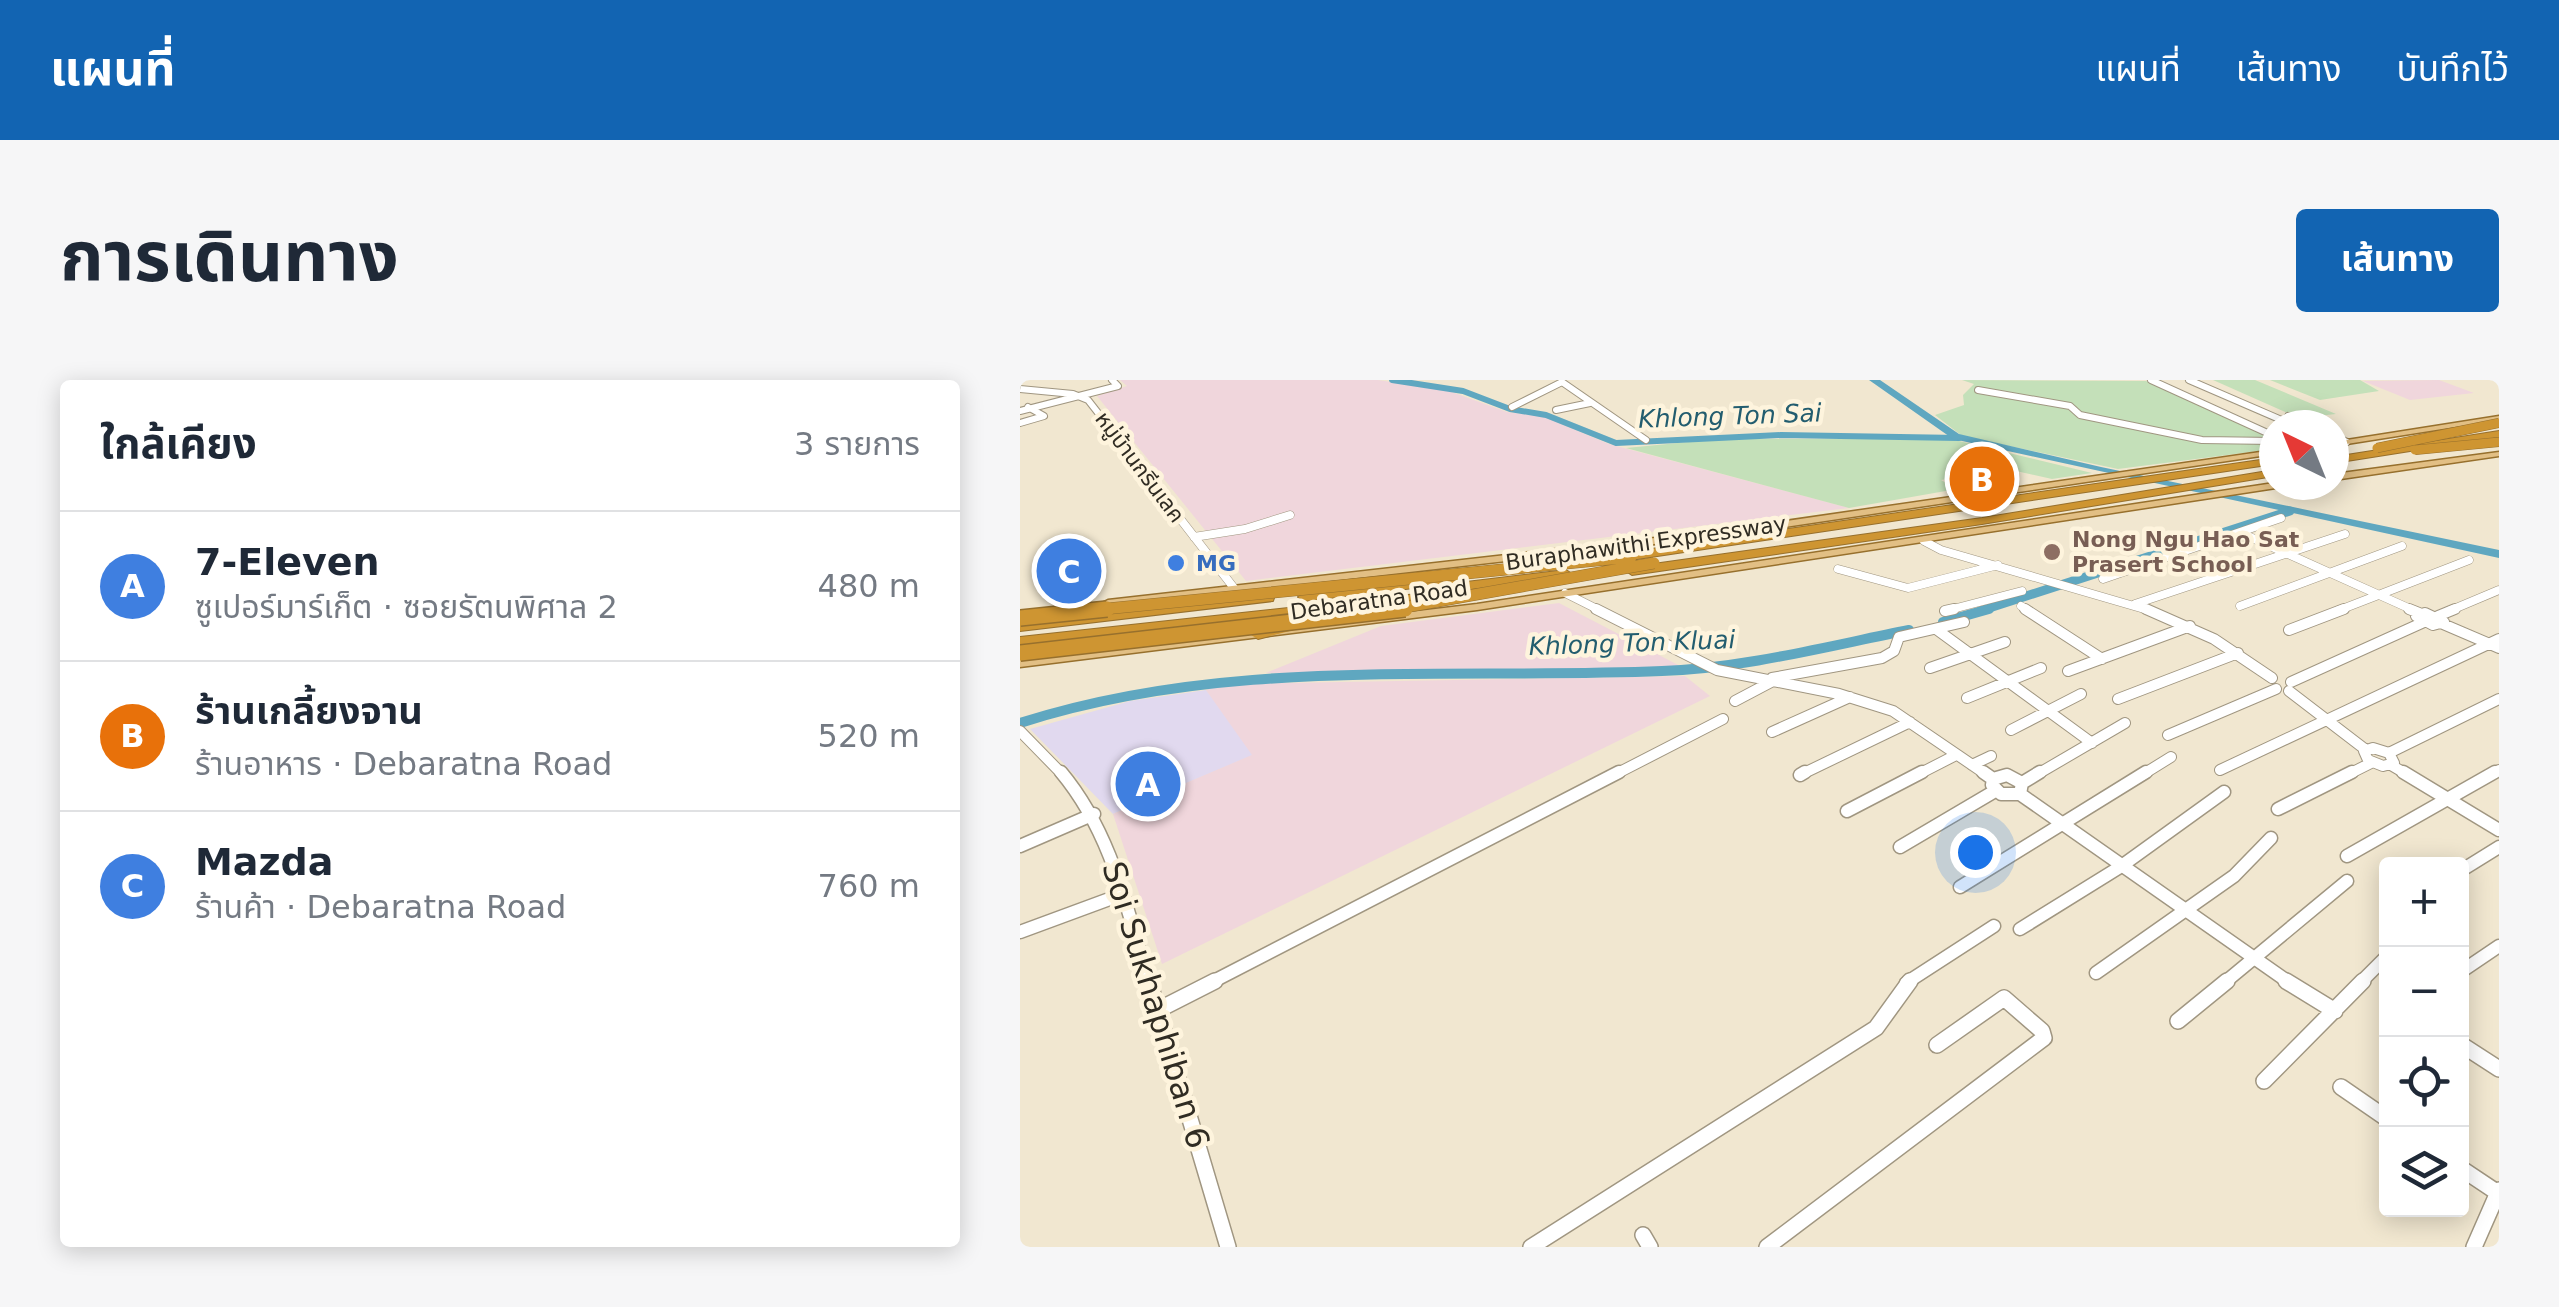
<!DOCTYPE html>
<html lang="th">
<meta charset="utf-8">
<style>
body{margin:0;font-family:"DejaVu Sans","Noto Sans Thai",sans-serif;background:#f6f6f7;color:#1f2937}
.controls{position:absolute;right:30px;bottom:30px;display:grid;overflow:hidden;border-radius:10px;box-shadow:0 5px 25px #0003}
.controls button{width:90px;height:90px;display:grid;place-items:center;padding:0;border:0;border-bottom:2px solid #e0e1e3;background:#fff;color:#1f2937;font:50px sans-serif}
.compass{position:absolute;left:1239px;top:30px;width:90px;height:90px;border-radius:50%;background:#fff;box-shadow:0 5px 25px #0003;rotate:317deg}
.you{position:absolute;left:955px;top:472px;width:35px;height:35px;margin:-25px;border:8px solid #fff;border-radius:50%;background:#1a73e8;box-shadow:0 0 0 15px #1a73e833}
.badge{display:grid;place-items:center;width:65px;height:65px;border-radius:50%;background:#1264b2;color:#fff;font-size:32px;font-weight:700}
.pin{position:absolute;translate:-50% -50%;border:5px solid #fff;box-shadow:0 2px 10px #0006}
.list{margin:0;padding:0;list-style:none}
h2{display:flex;justify-content:space-between;align-items:center;height:130px;margin:0;padding:0 40px;font-size:42px}
h2 small{font-size:32px;font-weight:400;color:#747a83}
.list li{display:grid;grid-template-columns:65px 1fr auto;gap:30px;align-items:center;box-sizing:border-box;height:150px;padding:0 40px;border-top:2px solid #e0e1e3}
.list b{display:block;font-size:38px;white-space:nowrap}
.list p{margin:0;font-size:32px;white-space:nowrap;color:#747a83}
.list em{font-size:32px;font-style:normal;color:#747a83}
.icon{flex:none;width:55px;height:55px;fill:none;stroke:currentColor;stroke-width:2;stroke-linecap:round;stroke-linejoin:round}
.map{position:relative;flex:none;width:1479px;height:867px;overflow:hidden;border-radius:10px}
header{display:flex;align-items:center;gap:60px;box-sizing:border-box;height:140px;padding:0 50px;background:#1264b2;color:#fff}
header strong{font-size:48px}
nav{display:flex;gap:55px;margin-inline-start:auto;font-size:35px}
.intro{display:flex;align-items:center;justify-content:space-between;box-sizing:border-box;height:240px;padding:0 60px}
h1{margin:0;font-size:70px}
.button{padding:25px 45px;border-radius:10px;background:#1264b2;color:#fff;font-size:35px;font-weight:700}
main{display:flex;gap:60px;padding:0 60px}
aside{flex:1;background:#fff;border-radius:10px;box-shadow:0 5px 25px #0003}
.map>svg:first-child{display:block}
.commercial{fill:#e1d9ef}
.industrial{fill:#f0d6dc}
.green{fill:#c4e0b9}
.lines{fill:none;stroke-linecap:round;stroke-linejoin:round}
.canal-far2{stroke:#5fa7c0;stroke-width:6}
.canal-far1{stroke:#5fa7c0;stroke-width:9}
.canal{stroke:#5fa7c0;stroke-width:10}
.river{fill:#5fa7c0;fill-rule:evenodd}
.minor-far4-casing{stroke:#a09681;stroke-width:8}
.minor-far3-casing{stroke:#a09681;stroke-width:9}
.minor-far2-casing{stroke:#a09681;stroke-width:12}
.minor-far1-casing{stroke:#a09681;stroke-width:15}
.minor-casing{stroke:#a09681;stroke-width:18}
.major-casing{stroke:#97702d;stroke-width:3}
.highway-casing{stroke:#97702d;stroke-width:2}
.minor-far4{stroke:#fff;stroke-width:6}
.minor-far3{stroke:#fff;stroke-width:8}
.minor-far2{stroke:#fff;stroke-width:10}
.minor-far1{stroke:#fff;stroke-width:12}
.minor{stroke:#fff;stroke-width:15}
.major{fill:#e2bf84;fill-rule:evenodd}
.highway{fill:#ce9532;fill-rule:evenodd}
.highway-bridge-far2-casing{stroke:#97702d;stroke-width:10;stroke-linecap:butt}
.highway-bridge-far1-casing{stroke:#97702d;stroke-width:12;stroke-linecap:butt}
.highway-bridge-casing{stroke:#97702d;stroke-width:18;stroke-linecap:butt}
.highway-bridge-far2{stroke:#ce9532;stroke-width:9}
.highway-bridge-far1{stroke:#ce9532;stroke-width:11}
.highway-bridge{stroke:#ce9532;stroke-width:15}
.education-dot{fill:#8d6e63;stroke:#fef4dd;stroke-width:4}
.shop-dot{fill:#3f7fe0;stroke:#fef4dd;stroke-width:4}
.labels{text-anchor:middle;dominant-baseline:central;stroke-width:9;stroke-linejoin:round;paint-order:stroke}
.far-street-label{font-size:22px;fill:#302c23;stroke:#fef4dd}
.far-education-label{font-size:22px;font-weight:bold;fill:#785e54;stroke:#fef4dd;text-anchor:start}
.far-shop-label{font-size:22px;font-weight:bold;fill:#366cbe;stroke:#fef4dd;text-anchor:start}
.far-water-label{font-size:25px;font-style:italic;fill:#235d6f;stroke:#fef4dd}
.near-street-label{font-size:32px;fill:#302c23;stroke:#fef4dd}
</style>
<header>
<strong>แผนที่</strong>
<nav><a>แผนที่</a><a>เส้นทาง</a><a>บันทึกไว้</a></nav>
</header>
<div class="intro"><h1>การเดินทาง</h1><a class="button">เส้นทาง</a></div>
<main>
<aside>
<h2>ใกล้เคียง<small>3 รายการ</small></h2>
<ul class="list">
<li><span class="badge" style="background:#3f7fe0">A</span><div><b>7-Eleven</b><p>ซูเปอร์มาร์เก็ต · ซอยรัตนพิศาล 2</p></div><em>480 m</em></li>
<li><span class="badge" style="background:#e8710a">B</span><div><b>ร้านเกลี้ยงจาน</b><p>ร้านอาหาร · Debaratna Road</p></div><em>520 m</em></li>
<li><span class="badge" style="background:#3f7fe0">C</span><div><b>Mazda</b><p>ร้านค้า · Debaratna Road</p></div><em>760 m</em></li>
</ul>
</aside>
<div class="map">
<svg width="1479" height="867" viewBox="0 0 1479 867">
<rect width="100%" height="100%" fill="#f1e7d0"/>
<path class="commercial" d="M186,310L238,373L93,434L10,349L110,321Z"/>
<path class="industrial" d="M100,0H358L429,11L487,32L522,36L589,64L829,128L226,201L77,16L107,6Z
M1419,0L1454,13L1390,20L1343,1Z
M539,223L660,286L658,290L246,293L361,246Z
M665,296L690,316L142,584L93,434L232,375L186,310L201,304Z"/>
<path class="green" d="M942,0L1126,1L1254,58V69L1098,89L942,56L915,35L944,25L943,15L954,4Z
M1193,0H1235L1316,34L1279,38Z
M1250,0H1340L1359,11L1300,20Z
M699,59H931L1072,93L1032,99L987,89L921,100L937,109L829,128L606,68Z"/>
<g class="lines">
<path class="canal-far2" d="M372,0L443,11L490,29L526,35L596,63L761,55L939,58"/>
<path class="canal-far1" d="M960,231L1270,131"/>
<path class="canal" d="M923,242L969,229
M0,343C209,276 426,300 642,291C725,288 808,266 889,250"/>
<path class="river" d="M849,0H860L939,54L1081,87L1479,170V178L933,59Z"/>
<g class="minor-far4-casing">
<path id="minor-far4" d="M1131,0L1254,56
M1169,0L1273,45
M0,9L53,14L68,20L132,102
M958,10L1050,26L1060,35L1182,60L1254,61
M492,27L542,2L626,60
M536,30L570,23
M0,31L98,6L92,0
M1268,36L1289,45
M0,43L24,36L8,27
M1314,56L1327,62"/>
</g>
<g class="minor-far3-casing">
<path id="minor-far3" d="M130,100L214,208
M1221,153L1395,231
M174,157L225,149L270,135
M904,161L921,170L1131,231
M818,189L888,208L978,185
M1083,199L1261,138
M545,213L581,231
M1115,224L1325,154
M1001,226L1009,231
M1220,226L1382,166
M925,231L1002,211
M1317,231L1449,180
M1429,231L1479,210"/>
</g>
<g class="minor-far2-casing">
<path id="minor-far2" d="M576,229L697,290L819,314L873,331L967,395
M1005,229L1082,279
M1126,229L1194,259L1252,298
M1389,229L1399,233
M925,231L934,229
M1405,233L1424,242L1413,245L1396,236Z
M1418,236L1435,229
M1423,244L1479,268
M916,249L1072,363
M1269,250L1324,229
M910,288L985,262
M1048,291L1170,246
M752,298L862,278L874,271L879,257L944,242
M1271,302L1404,242
M1269,311L1346,370
M947,318L1021,288
M1098,319L1218,273
M715,321L751,302
M991,350L1061,314
M0,351L43,395
M752,352L830,317
M1148,355L1256,309
M1353,368L1369,373L1374,383L1363,386L1348,380L1344,371Z
M1369,373L1479,319
M952,385L971,376
M1371,385L1388,395
M1200,390L1479,259
M594,395L703,339
M780,395L890,342
M897,395L936,375
M1016,395L1105,343
M1122,395L1151,377
M1327,395L1353,382
M1470,395L1479,390"/>
</g>
<g class="minor-far1-casing">
<path id="minor-far1" d="M41,392C92,453 107,529 129,603
M963,392L973,399
M1383,392L1479,450
M780,395L785,392
M987,395L1002,403L1000,414H981L972,405L973,399Z
M1002,403L1020,392
M1000,414L1270,603
M1258,429L1332,392
M827,431L902,392
M0,466L74,434
M880,467L975,411
M1327,476L1475,392
M1442,490L1479,467
M940,507L1126,392
M1000,549L1100,487L1204,412
M0,552L103,514
M1442,591L1479,566
M1076,593L1214,496L1251,458
M190,603L599,392
M886,603L974,546
M1204,603L1327,501
M1340,603L1366,577"/>
</g>
<g class="minor-casing">
<path id="minor" d="M129,601L208,867
M1266,601L1315,631
M138,630L195,601
M1158,641L1207,601
M1442,665L1479,689
M1244,701L1343,601
M1321,707L1366,738
M1442,789L1478,813
M623,855L630,867
M511,867L856,648L890,601
M747,867L1024,658L1022,651L984,618L917,665
M1454,867L1479,810"/>
</g>
<g class="major-casing">
<path id="major" d="M1479,36V40L1314,66V62Z
M1254,70V74L697,157L88,226L82,223L88,220L697,151Z
M1479,72V76L1314,100V94Z
M1254,103V105H1260L1256,108L457,230L0,287V279L457,224Z"/>
</g>
<g class="highway-casing">
<path id="highway" d="M1479,51V57L1314,83V77Z
M1254,78V84L597,182L591,178L597,174Z
M1254,90V96L962,144L612,195L606,191L612,187L962,138Z
M546,190L552,194L550,197L451,209L453,212L447,216L0,265V257L434,210V204L438,203Z
M432,196L438,200L436,203L284,221L278,217L284,213Z
M248,214L254,218L253,221L0,251V243Z
M273,242L280,246L278,249L238,259L231,255Z"/>
</g>
<use href="#minor-far4" class="minor-far4"/>
<use href="#minor-far3" class="minor-far3"/>
<use href="#minor-far2" class="minor-far2"/>
<use href="#minor-far1" class="minor-far1"/>
<use href="#minor" class="minor"/>
<use href="#major" class="major"/>
<use href="#highway" class="highway"/>
<g class="highway-bridge-far2-casing">
<path id="highway-bridge-far2" d="M1357,68L1479,43
M1395,70L1479,62"/>
</g>
<g class="highway-bridge-far1-casing">
<path id="highway-bridge-far1" d="M64,231L611,177
M363,231L634,183"/>
</g>
<g class="highway-bridge-casing">
<path id="highway-bridge" d="M0,238L87,229
M0,273L385,229"/>
</g>
<use href="#highway-bridge-far2" class="highway-bridge-far2"/>
<use href="#highway-bridge-far1" class="highway-bridge-far1"/>
<use href="#highway-bridge" class="highway-bridge"/>
</g>
<circle class="education-dot" cx="1032" cy="172" r="10"/>
<circle class="shop-dot" cx="156" cy="183" r="10"/>
<g class="labels">
<g class="far-street-label">
<text transform="translate(120 87) rotate(53)">หมู่บ้านกรีนเลค</text>
<text transform="translate(626 163) rotate(-8)">Buraphawithi Expressway</text>
<text transform="translate(359 220) rotate(-8)">Debaratna Road</text>
</g>
<g class="far-education-label">
<text x="1052" y="159">Nong Ngu Hao Sat<tspan x="1052" dy="25">Prasert School</tspan></text>
</g>
<g class="far-shop-label">
<text x="176" y="183">MG</text>
</g>
<g class="far-water-label">
<text transform="translate(710 36) rotate(-2)">Khlong Ton Sai</text>
<text transform="translate(612 263) rotate(-2)">Khlong Ton Kluai</text>
</g>
<g class="near-street-label">
<text transform="translate(136 625) rotate(73)">Soi Sukhaphiban 6</text>
</g>
</g>
</svg>
<div class="controls">
<button>+</button>
<button>−</button>
<button><svg class="icon" aria-label="locate" viewBox="0 0 24 24"><circle cx="12" cy="12" r="6"/><path d="M12 2v4M12 18v4M2 12h4M18 12h4"/></svg></button>
<button><svg class="icon" aria-label="layers" viewBox="0 0 24 24"><path d="M12 4l9 5-9 5-9-5zM3 14l9 5 9-5"/></svg></button>
</div>
<svg class="compass" viewBox="-18 -18 36 36"><path d="M0-13l5 13h-10z" fill="#e53935"/><path d="M0 13l5-13h-10z" fill="#747a83"/></svg>
<div class="you"></div>
<div class="pin badge" style="left:128px;top:404px;background:#3f7fe0">A</div>
<div class="pin badge" style="left:962px;top:99px;background:#e8710a">B</div>
<div class="pin badge" style="left:49px;top:191px;background:#3f7fe0">C</div>
</div>
</main>
